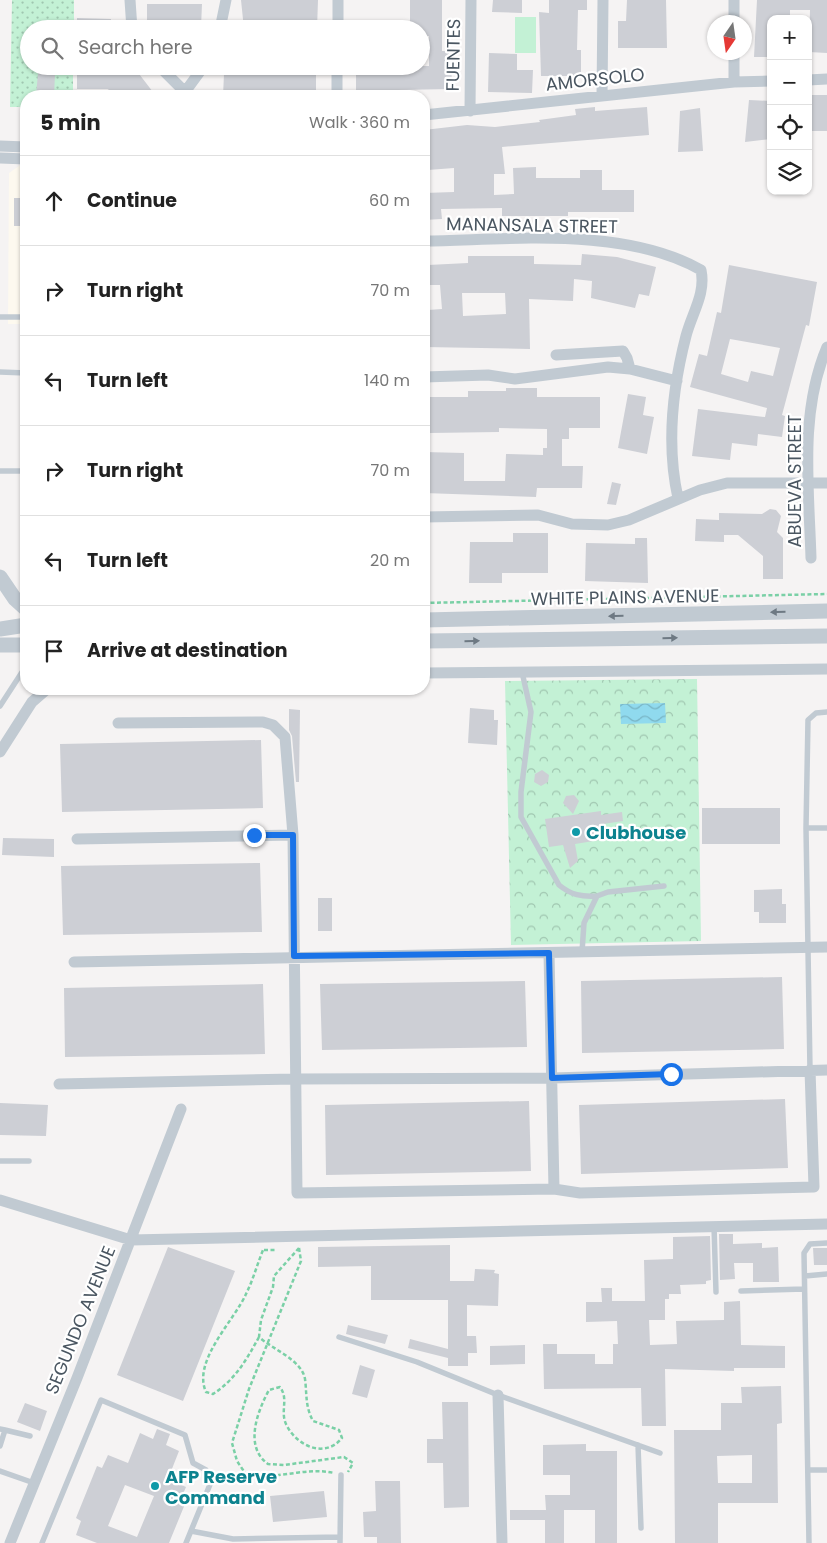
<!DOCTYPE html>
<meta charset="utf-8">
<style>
body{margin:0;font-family:Poppins,sans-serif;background:#f6f6f6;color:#222}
.controls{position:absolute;right:15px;top:15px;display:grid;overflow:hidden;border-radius:10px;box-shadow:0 1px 4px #0004}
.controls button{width:45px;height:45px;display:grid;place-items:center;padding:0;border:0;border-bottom:1px solid #e0e0e0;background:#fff;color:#222;font:25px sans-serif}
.compass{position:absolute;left:707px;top:15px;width:45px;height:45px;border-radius:50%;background:#fff;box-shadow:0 1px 4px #0004;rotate:193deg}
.stop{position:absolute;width:15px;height:15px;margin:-11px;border:4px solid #1a73e8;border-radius:50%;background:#fff}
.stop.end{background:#1a73e8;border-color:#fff;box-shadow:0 1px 5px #0008}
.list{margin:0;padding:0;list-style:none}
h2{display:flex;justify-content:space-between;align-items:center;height:65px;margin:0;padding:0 20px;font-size:21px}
h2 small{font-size:16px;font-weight:400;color:#767676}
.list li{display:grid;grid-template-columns:32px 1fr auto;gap:15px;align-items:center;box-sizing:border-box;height:90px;padding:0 20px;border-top:1px solid #e0e0e0}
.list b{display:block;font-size:19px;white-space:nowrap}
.list em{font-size:16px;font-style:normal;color:#767676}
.icon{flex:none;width:28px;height:28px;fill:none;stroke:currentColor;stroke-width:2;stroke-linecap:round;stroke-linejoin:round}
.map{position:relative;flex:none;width:827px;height:1543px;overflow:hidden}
.search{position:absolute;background:#fff;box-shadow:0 1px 4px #0004;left:20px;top:20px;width:410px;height:55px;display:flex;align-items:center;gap:12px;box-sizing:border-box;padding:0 18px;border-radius:28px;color:#767676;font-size:19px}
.panel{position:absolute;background:#fff;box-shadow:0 1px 4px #0004;left:20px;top:90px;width:410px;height:605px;border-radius:20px}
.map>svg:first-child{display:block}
.commercial{fill:#fdf9ef}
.grass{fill:url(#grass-dots)}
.park{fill:url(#park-crowns)}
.garden{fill:#c3f1d5}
.water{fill:url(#water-waves)}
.building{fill:#cdcfd5;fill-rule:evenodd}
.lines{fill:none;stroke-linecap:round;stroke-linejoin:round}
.path{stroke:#7ad0a6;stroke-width:2.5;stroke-dasharray:4 2.5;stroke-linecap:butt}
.service{stroke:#c1cad2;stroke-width:5.5}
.minor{stroke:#c1cad2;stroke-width:11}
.tertiary{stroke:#c1cad2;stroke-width:15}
.oneway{fill:#6e7983}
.route{stroke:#1a73e8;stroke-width:6}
.culture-dot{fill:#0f9aa8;stroke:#fff;stroke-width:2}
.labels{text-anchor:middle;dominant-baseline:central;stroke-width:4.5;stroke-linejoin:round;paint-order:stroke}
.street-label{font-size:18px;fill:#4a5661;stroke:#fff}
.culture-label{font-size:18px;font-weight:bold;fill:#0d838f;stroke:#fff;text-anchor:start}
</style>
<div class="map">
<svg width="827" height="1543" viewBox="0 0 827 1543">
<defs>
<pattern id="grass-dots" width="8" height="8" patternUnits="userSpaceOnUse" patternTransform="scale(1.25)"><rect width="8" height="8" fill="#c3f1d5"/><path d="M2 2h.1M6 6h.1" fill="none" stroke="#a0c6b0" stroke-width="1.8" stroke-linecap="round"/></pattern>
<pattern id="park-crowns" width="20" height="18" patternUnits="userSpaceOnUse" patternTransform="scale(1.25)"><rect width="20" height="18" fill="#c3f1d5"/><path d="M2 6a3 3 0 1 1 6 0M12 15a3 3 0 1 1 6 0" fill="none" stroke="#a0c6b0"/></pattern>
<pattern id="water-waves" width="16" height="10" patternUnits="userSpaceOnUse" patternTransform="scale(1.25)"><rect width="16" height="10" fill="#90daee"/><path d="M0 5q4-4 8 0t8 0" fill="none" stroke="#78b4c4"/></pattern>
</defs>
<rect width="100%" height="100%" fill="#f5f3f3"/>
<path class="commercial" d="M26,161V324H8L9,173Z"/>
<path class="grass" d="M12,0H74V29H29V66H73V96H26V107H10Z"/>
<path class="park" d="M697,679L701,941L511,945L505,681Z"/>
<path class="garden" d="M515,17H536V53H515Z"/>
<path class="water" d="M665,703L666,723L621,724L620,704Z"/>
<path class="building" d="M241,0H318L317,29H244Z
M410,0H442V51H451L452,89L398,90V95L356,94V73L407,74V66H429V36H421V29H410Z
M493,0H522V13L492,12Z
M549,0H587V10H578L577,50H581V76H541L539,12L549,13Z
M627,0H666L667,48H618V21H626Z
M757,0H827V53L809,52L810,10H790V19H771V57H754Z
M147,4H202L201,27L147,29Z
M77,18L111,19V29H77Z
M489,53L517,54V70H533L532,93L488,92Z
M77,66H133L156,96H99L109,89H77Z
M234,66H316V96H223L224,74H234Z
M38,73L55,74L54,96H36Z
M808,95H827V131H808Z
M749,100L771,101V139L745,142Z
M595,107V111L647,107L649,135L502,147L505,174H494V195L514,194L513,168L536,167V178H580V170H602V190H634V212H568V216H502V208L441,209L442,219L424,220V193L454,192V168L428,170L424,130L467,125L495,127L540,122L539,120L576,115L575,109Z
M700,108L703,151L678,152L680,111Z
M14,198H26V226H14Z
M582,254L617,257L656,267L649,296L639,294L635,308L591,298L592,281L574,279L573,301L529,299L530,349L424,347V312H428V310L442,309L440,285H429L428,265L468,263V256H534V264L581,265ZM462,293H505L506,314L463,316Z
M729,265L817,282L809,326L806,325L782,415L785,416L782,437L758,434L757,446L732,443L730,460L692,456L698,409L765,417L767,408L690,387L699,354L707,356L717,312L721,313ZM730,339L780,348L773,376L751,371L748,382L721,374Z
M506,388H537V397H600V428H569V439H562V466H583L582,488H537L536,497L424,493V452L464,453V481H505L506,454L543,455V448H547V429L499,428V432L430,433V413H424V397H468V391H506Z
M628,394L646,397L643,415L654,417L647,454L618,448Z
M612,482L621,484L616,505L607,504Z
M770,509L776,510L781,516L777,532L783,538V579H763V556L738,535H724V542L695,541L696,519L719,520V513L762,514Z
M513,533H548V573H502V583H469L470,542H513Z
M635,538H647L648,583L585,581L586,543L635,544Z
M470,708L494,710V720H498L497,745L468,743Z
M289,709L300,710L299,782H296L292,736L289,730Z
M261,740L263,808L62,812L60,744Z
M542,770L549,775L548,782L541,786L534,782L535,774Z
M574,795L579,801L573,814L563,803L566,796Z
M702,808H780V844H702Z
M601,811V815L622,812L623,821L603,824L606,839L575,844L578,861L570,868L563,845L549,847L545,819Z
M3,838L54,839V857L2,855Z
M260,863L262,932L63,935L61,866Z
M782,889V904H786V923H759V912H754V890Z
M318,898H332V931H318Z
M782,977L784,1049L582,1053L581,981Z
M525,981L527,1047L322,1050L320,984Z
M263,984L265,1054L65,1057L64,988Z
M785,1099L788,1168L581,1174L579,1105Z
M529,1101L531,1171L326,1175L325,1105Z
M0,1103L48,1105L46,1136L0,1135Z
M719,1234H733V1244L762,1243V1248L778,1247L779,1282H753V1263H734L735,1279L720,1280Z
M710,1236L711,1280L706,1281V1284L680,1285L681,1294H669V1299H665V1320H649L650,1345L677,1344L676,1321L724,1320V1302L740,1301L741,1345L785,1346V1368H734V1371L665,1369L666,1426H642L641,1388L544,1389L543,1344H557V1354H595V1364H613V1344H618L617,1321L586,1322V1302H602L601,1288H612V1301H645L644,1260L673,1259V1237Z
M450,1245V1281H474L475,1269L495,1270L494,1273L499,1274L498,1306L467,1305V1336H476L477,1353H468V1366H448V1358L408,1348L410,1339L448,1349V1300H371V1266L318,1267V1247Z
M168,1247L235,1271L183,1401L117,1375Z
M813,1248H827V1265H814Z
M348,1325L388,1335L385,1344L346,1334Z
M525,1345V1364L490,1365V1346Z
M360,1365L375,1370L367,1398L352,1394Z
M781,1386L782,1423L777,1424L778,1503H718V1543H675L674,1430H721V1403H742L741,1387ZM752,1455V1483H718L717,1456Z
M442,1402H468L469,1507L444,1508L443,1463H427V1439H443Z
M25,1403L47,1411L40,1431L17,1422Z
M157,1429L170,1434L166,1445L179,1451L168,1479L186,1487L180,1501L185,1504L169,1543H97L76,1535L81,1521L76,1518L97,1466L102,1468L108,1455L128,1463L140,1433L153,1439ZM125,1485L154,1496L137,1537L108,1526Z
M586,1444V1451H617V1543H595V1510H564V1543H545V1520H510V1510H546L545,1495H570V1475H543V1445Z
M375,1481H400L401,1543H377V1537H364L363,1512L376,1511Z
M324,1491L327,1517L273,1522L270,1496Z"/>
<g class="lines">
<path class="path" d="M424,603L827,594
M299,1248L274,1276L273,1287L261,1320L259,1337C272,1349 302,1360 305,1379C307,1394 305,1406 313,1421L339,1430L342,1438C325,1459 296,1446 286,1424C280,1411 289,1399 280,1387L269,1390C257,1412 244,1447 268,1464L284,1465L344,1457L353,1463L348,1472
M299,1248L301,1261L249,1389L232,1443L237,1461L245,1473C274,1482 304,1466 334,1473
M264,1250H275
M259,1337C247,1359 235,1380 213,1394L206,1392C192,1361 234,1321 246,1294C253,1280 257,1265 263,1250"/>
<path class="service" d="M0,317H26
M0,372L26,373
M0,471H26
M522,672L531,712L521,792V817L559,885C571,895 582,897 597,896
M0,706L26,666
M806,828H827
M582,952L584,923L597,896L608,892L664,886
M810,1070L806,828L808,720L816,713L827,712
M0,1161H29
M714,1226L716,1292
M805,1276L827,1274
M741,1291L804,1289
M339,1337L417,1362L498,1395L660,1453
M0,1429L5,1430L0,1446
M5,1430L30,1436
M638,1445L641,1528
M808,1470H827
M0,1471L34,1483
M191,1531L233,1539L340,1537
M42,1543L101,1400L185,1435L193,1463L206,1470L211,1482L186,1543
M340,1543L341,1475
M809,1543L804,1253L810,1244L827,1243"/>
<path class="minor" d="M130,0L132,29
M734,22V0
M220,29L226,0
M338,29V0
M159,66L186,93
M808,80L827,79
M734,82V52
M182,96L204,66
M337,96V66
M602,96L603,0
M470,111L471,0
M424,115L734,82L771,81
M0,146L26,147
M0,158L26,159
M424,241C510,240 624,226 701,270C706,294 692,313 686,336C672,390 666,444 678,498
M556,355L623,351L627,358L630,369
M424,377L488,375L515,379L608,367L630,369L677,381
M424,517L538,515L572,524L608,525L629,520L700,490L727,483H827
M811,558C809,488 799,413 827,347
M424,673L827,669
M0,752L32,702L47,689
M293,835L297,1193L554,1189L580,1193L814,1187L810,1070
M77,839L293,835L285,737L273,725L263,722L118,723
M549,953L554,1189
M74,962L827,947
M59,1084L295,1079L552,1078L827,1070
M0,1200L131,1240L827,1224
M498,1395L502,1543
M10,1543L77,1378L181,1109"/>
<path class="tertiary" d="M0,577L15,599L26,609
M424,620L827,611
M0,629L26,625
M424,641L827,636
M0,645H26"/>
</g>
<defs><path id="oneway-solid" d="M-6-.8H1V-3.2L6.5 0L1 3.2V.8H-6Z" transform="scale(1.25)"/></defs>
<g class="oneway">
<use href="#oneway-solid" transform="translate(778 612) rotate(179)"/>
<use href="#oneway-solid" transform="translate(616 616) rotate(179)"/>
<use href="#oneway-solid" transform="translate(670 638) rotate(-1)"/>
<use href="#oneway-solid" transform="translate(472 641) rotate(-1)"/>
</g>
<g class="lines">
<path class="route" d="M254,835H293L294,956L549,953L552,1078L671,1074"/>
</g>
<g class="culture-dot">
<circle cx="576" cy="832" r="5"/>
<circle cx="155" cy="1486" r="5"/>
</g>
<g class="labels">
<g class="street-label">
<text transform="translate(453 55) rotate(-89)">FUENTES</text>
<text transform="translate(595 79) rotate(-6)">AMORSOLO</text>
<text transform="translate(532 225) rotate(1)">MANANSALA STREET</text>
<text transform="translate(794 481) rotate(-90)">ABUEVA STREET</text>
<text transform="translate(625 597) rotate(-1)">WHITE PLAINS AVENUE</text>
<text transform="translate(80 1320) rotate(-68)">SEGUNDO AVENUE</text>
</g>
<g class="culture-label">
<text x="586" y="832">Clubhouse</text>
<text x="165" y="1476">AFP Reserve<tspan x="165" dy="21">Command</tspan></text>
</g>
</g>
</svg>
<div class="controls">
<button>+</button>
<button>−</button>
<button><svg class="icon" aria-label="locate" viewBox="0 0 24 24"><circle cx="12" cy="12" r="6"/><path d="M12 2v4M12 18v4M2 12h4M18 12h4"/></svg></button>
<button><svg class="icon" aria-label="layers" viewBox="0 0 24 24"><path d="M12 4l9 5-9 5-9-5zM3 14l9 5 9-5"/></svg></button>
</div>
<svg class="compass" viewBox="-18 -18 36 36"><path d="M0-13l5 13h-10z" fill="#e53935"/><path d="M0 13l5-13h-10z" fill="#767676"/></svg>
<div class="stop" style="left:671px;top:1074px"></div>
<div class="stop end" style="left:254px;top:835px"></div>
<div class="search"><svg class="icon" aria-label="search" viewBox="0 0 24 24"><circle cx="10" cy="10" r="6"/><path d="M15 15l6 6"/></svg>Search here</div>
<section class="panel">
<h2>5 min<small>Walk · 360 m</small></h2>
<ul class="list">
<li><svg class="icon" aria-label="ahead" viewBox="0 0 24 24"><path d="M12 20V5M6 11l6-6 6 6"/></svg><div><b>Continue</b></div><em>60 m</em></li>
<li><svg class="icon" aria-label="right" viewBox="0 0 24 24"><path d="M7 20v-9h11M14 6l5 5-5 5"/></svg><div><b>Turn right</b></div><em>70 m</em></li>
<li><svg class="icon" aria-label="left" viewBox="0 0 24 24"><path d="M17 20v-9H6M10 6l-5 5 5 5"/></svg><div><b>Turn left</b></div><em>140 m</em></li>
<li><svg class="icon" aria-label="right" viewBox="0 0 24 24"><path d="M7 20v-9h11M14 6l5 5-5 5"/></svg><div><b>Turn right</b></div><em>70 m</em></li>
<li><svg class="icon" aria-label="left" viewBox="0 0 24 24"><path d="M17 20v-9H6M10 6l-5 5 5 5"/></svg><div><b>Turn left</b></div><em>20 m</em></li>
<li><svg class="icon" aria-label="arrive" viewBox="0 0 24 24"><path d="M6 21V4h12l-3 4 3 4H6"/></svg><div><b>Arrive at destination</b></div></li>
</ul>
</section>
</div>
